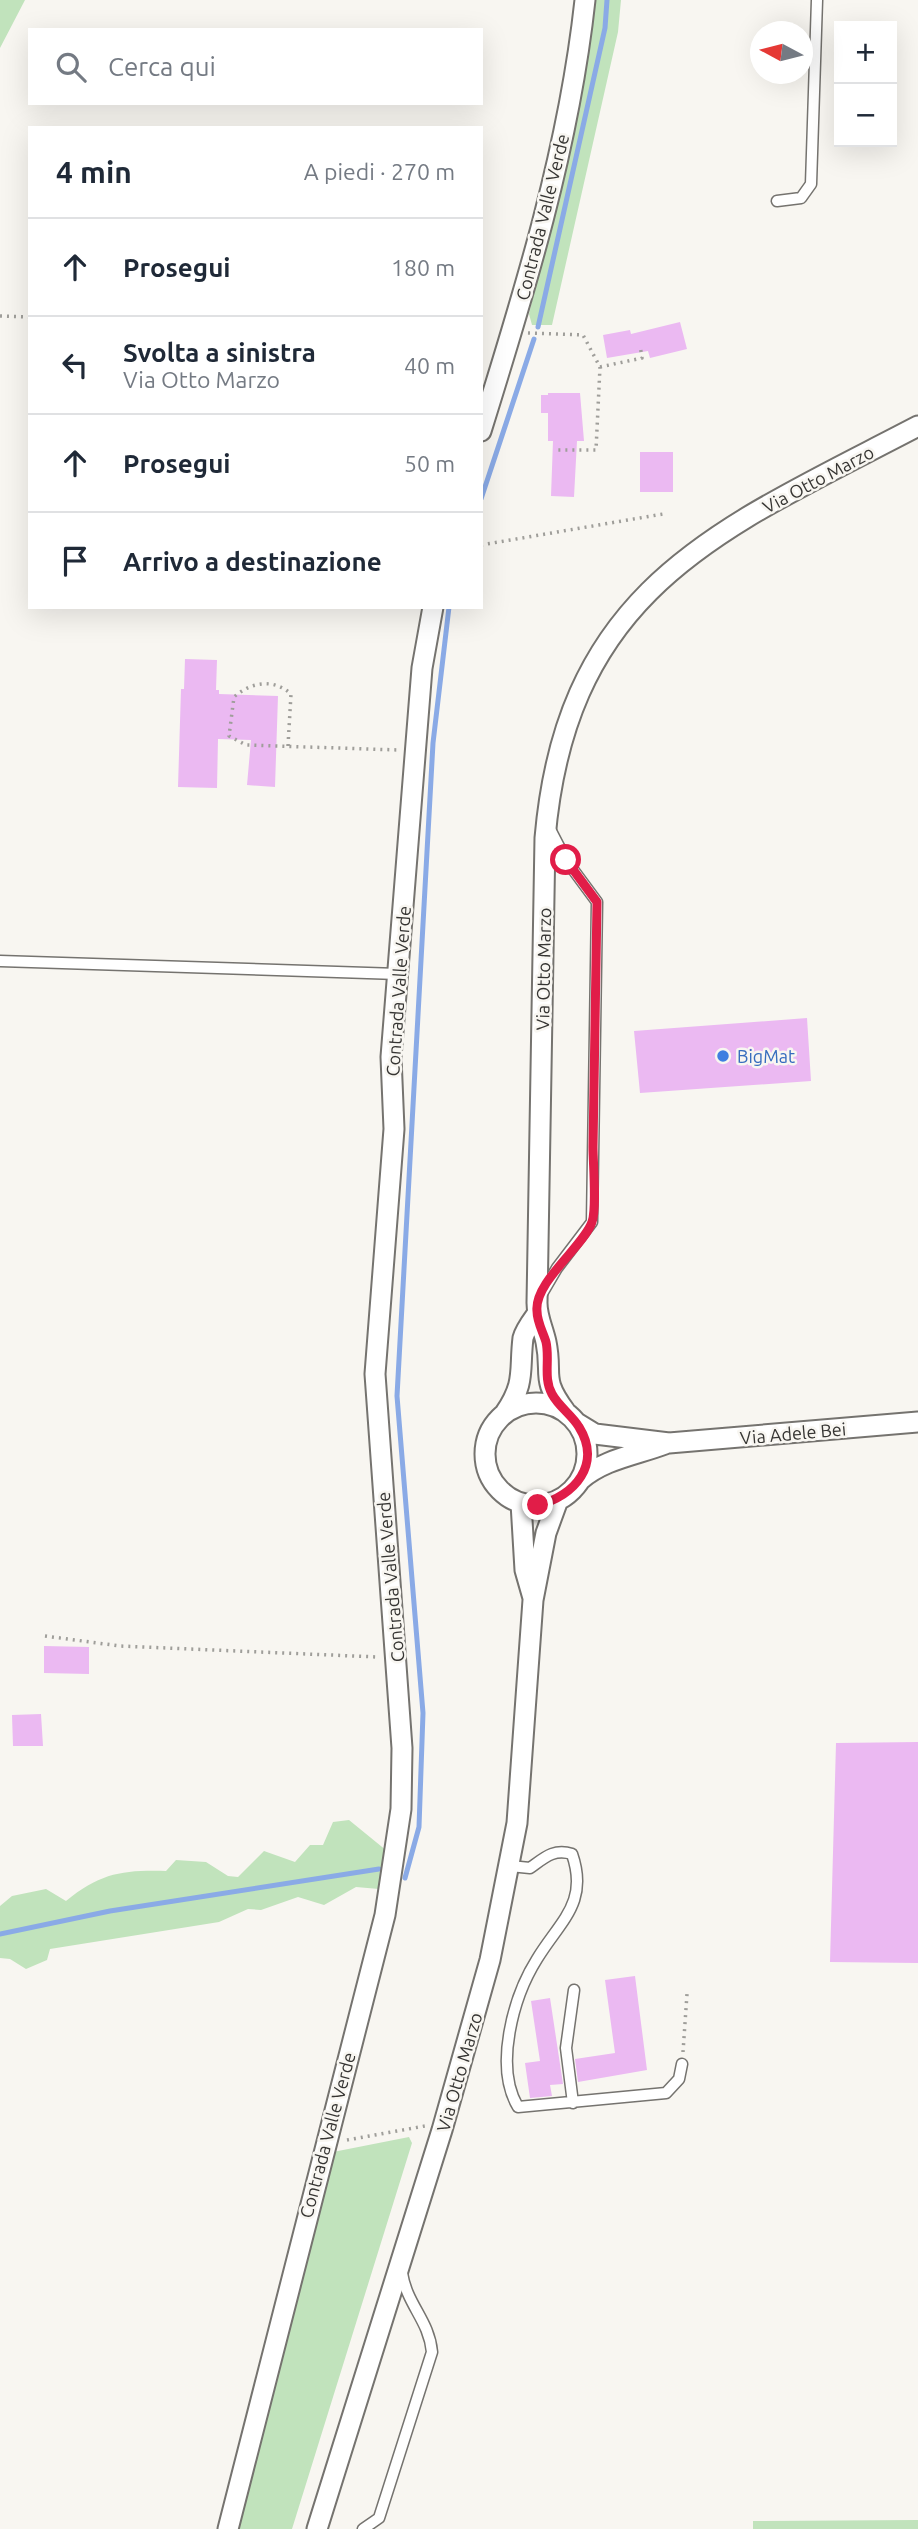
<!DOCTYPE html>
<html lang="it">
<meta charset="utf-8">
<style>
body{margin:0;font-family:Ubuntu,sans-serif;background:#f6f6f7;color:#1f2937}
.controls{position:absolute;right:21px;top:21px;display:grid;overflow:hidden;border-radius:0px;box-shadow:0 7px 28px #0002}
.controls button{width:63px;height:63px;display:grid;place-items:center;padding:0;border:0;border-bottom:2px solid #e0e1e3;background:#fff;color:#1f2937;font:35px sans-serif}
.compass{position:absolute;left:750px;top:21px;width:63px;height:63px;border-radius:50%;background:#fff;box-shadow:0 7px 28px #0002;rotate:277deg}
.stop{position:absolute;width:21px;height:21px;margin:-16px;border:5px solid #e11d48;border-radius:50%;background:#fff}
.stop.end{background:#e11d48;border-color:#fff;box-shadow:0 2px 7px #0008}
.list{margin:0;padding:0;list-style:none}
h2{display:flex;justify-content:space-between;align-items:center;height:91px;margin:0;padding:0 28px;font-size:30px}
h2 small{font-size:23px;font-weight:400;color:#747a83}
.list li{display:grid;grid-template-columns:46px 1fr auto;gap:21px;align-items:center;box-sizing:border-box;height:98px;padding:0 28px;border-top:2px solid #e0e1e3}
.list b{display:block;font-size:26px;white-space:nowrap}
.list p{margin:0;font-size:23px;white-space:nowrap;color:#747a83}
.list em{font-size:23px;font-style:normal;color:#747a83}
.icon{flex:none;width:38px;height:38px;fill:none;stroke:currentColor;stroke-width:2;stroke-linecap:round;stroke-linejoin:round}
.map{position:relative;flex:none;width:918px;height:2529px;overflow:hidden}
.search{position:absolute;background:#fff;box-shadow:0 7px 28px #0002;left:28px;top:28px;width:455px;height:77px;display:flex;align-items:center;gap:18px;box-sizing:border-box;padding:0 24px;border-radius:0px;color:#747a83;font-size:26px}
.panel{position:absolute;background:#fff;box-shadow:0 7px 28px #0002;left:28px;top:126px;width:455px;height:483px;border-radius:0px}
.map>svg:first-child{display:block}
.green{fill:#c1e3bc}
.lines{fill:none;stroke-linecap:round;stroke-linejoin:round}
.stream{stroke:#8aaae6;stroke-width:5}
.building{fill:#ebb9f2}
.service-casing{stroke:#75736f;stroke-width:13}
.minor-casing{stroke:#75736f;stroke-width:23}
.path{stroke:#9f9e9a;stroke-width:3.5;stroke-dasharray:2 5;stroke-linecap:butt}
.service{stroke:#fff;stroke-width:10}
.minor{stroke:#fff;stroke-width:19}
.route{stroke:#e11d48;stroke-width:9}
.shop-dot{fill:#3f7fe0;stroke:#f8f6f1;stroke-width:2.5}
.labels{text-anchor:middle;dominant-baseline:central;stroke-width:5;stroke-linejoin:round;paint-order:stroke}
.street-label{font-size:18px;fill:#363533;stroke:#f8f6f1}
.shop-label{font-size:18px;fill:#366cbe;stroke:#f8f6f1;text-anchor:start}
</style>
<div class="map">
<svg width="918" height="2529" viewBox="0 0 918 2529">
<rect width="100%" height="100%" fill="#f8f6f1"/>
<path class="green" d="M0,0H25L0,48Z
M596,0H621L618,32L552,325H532L529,314L582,90Z
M349,1820L387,1851L379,1889L356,1887L324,1905L298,1897L261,1910L248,1909L219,1922L50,1949L47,1960L26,1969L10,1959L0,1958V1906L12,1896L46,1889L66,1901C101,1873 122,1870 166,1871L176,1860L206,1862L228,1876L238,1877L264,1851L295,1862L310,1845H323L333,1822Z
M409,2137L412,2143L292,2529H237L333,2152Z
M918,2520V2529H753V2521Z"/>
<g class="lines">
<path class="stream" d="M538,327L605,28L607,0
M481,499L534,339
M405,1878L419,1827L423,1713L397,1396L433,743L449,607
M0,1934L110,1911L379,1869"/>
</g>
<path class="building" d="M680,322L687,349L650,358L648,351L607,358L603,335L630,330L631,334Z
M548,393H580L584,441H577L574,497L551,496L553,441H548V413H541V395H548Z
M640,452H673V492H640Z
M185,659L217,660L216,690H219V694L278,696L275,787L247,785L251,740L218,739L217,788L178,787L181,689H184Z
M807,1018L811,1081L640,1093L634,1031Z
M44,1646L89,1647V1674L44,1673Z
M41,1714L43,1746H13L12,1715Z
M918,1742V1963L830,1962L836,1743Z
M635,1976L647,2070L578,2082L575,2059L615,2053L605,1980Z
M550,1998L563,2084L550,2085L552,2096L530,2098L525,2063L540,2061L531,2001Z"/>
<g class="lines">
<g class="service-casing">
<path id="service" d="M777,201L801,198L811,184L817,0
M0,961L398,974
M540,1297L557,1268L592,1222L597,902L566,860L551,831
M510,1866L530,1868C544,1858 554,1848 572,1854C589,1903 560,1921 537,1959C513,1997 494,2067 518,2107L666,2093L679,2079L682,2064
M573,2103L566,2048L574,1990
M363,2529L379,2518L432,2352C429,2320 407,2305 402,2273"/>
</g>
<g class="minor-casing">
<path id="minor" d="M481,431C525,290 569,148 585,0
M485 1454a51 51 0 1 1 102 0a51 51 0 1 1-102 0Z
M565,1411C540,1377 553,1376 546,1342C543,1328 537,1317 537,1303L545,838C567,586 719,530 918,426
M505,1413C526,1382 519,1371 523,1338C525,1330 532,1321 537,1314
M577,1423L595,1434L669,1443L918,1422
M580,1480C604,1459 636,1455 665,1444
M521,1503L525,1570L533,1598
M228,2529L385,1915L401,1809L402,1748L375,1374L394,1129L391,1057L422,668L433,607
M317,2529L442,2130L490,1960L517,1823L533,1600L546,1533L558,1500"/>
</g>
<path class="path" d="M0,316L30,317
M528,333L583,335L600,367L596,450H556
M600,367L642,358L640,345
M481,545L663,514
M288,746L291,694C273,678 251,682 234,697L229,736L246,745L399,750
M45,1636L120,1646L377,1657
M683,2052L687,1994
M347,2140L425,2126"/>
<use href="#service" class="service"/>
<use href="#minor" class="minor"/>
</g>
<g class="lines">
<path class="route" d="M538,1505C575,1496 602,1464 579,1427C572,1415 559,1407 552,1394C543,1378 550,1359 546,1342C543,1332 537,1322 537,1311C534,1282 584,1246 592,1222C597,1209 593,1164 593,1147C595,1066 596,984 597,902L566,860"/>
</g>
<circle class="shop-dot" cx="723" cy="1056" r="7"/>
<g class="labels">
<g class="street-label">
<text transform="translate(542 217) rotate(-76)">Contrada Valle Verde</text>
<text transform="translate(818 479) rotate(-28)">Via Otto Marzo</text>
<text transform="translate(543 969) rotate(-89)">Via Otto Marzo</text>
<text transform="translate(398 991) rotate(-86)">Contrada Valle Verde</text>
<text transform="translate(793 1433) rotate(-5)">Via Adele Bei</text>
<text transform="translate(390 1577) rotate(-95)">Contrada Valle Verde</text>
<text transform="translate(459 2072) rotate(-74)">Via Otto Marzo</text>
<text transform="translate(327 2135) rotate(-75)">Contrada Valle Verde</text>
</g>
<g class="shop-label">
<text x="737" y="1056">BigMat</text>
</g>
</g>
</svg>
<div class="controls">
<button>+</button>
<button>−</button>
</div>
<svg class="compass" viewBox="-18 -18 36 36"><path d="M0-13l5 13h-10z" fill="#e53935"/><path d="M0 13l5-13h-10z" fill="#747a83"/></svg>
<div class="stop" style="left:566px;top:860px"></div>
<div class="stop end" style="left:538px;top:1505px"></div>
<div class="search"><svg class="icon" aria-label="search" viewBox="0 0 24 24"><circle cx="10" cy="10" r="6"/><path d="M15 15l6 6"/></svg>Cerca qui</div>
<section class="panel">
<h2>4 min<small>A piedi · 270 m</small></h2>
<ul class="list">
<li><svg class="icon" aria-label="ahead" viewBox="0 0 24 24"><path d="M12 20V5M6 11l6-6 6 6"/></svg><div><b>Prosegui</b></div><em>180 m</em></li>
<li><svg class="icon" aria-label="left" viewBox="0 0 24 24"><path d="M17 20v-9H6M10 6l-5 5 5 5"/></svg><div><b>Svolta a sinistra</b><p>Via Otto Marzo</p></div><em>40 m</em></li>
<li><svg class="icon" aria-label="ahead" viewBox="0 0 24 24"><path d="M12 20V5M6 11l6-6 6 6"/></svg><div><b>Prosegui</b></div><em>50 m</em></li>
<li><svg class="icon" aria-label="arrive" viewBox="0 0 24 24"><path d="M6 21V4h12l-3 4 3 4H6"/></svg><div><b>Arrivo a destinazione</b></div></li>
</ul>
</section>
</div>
